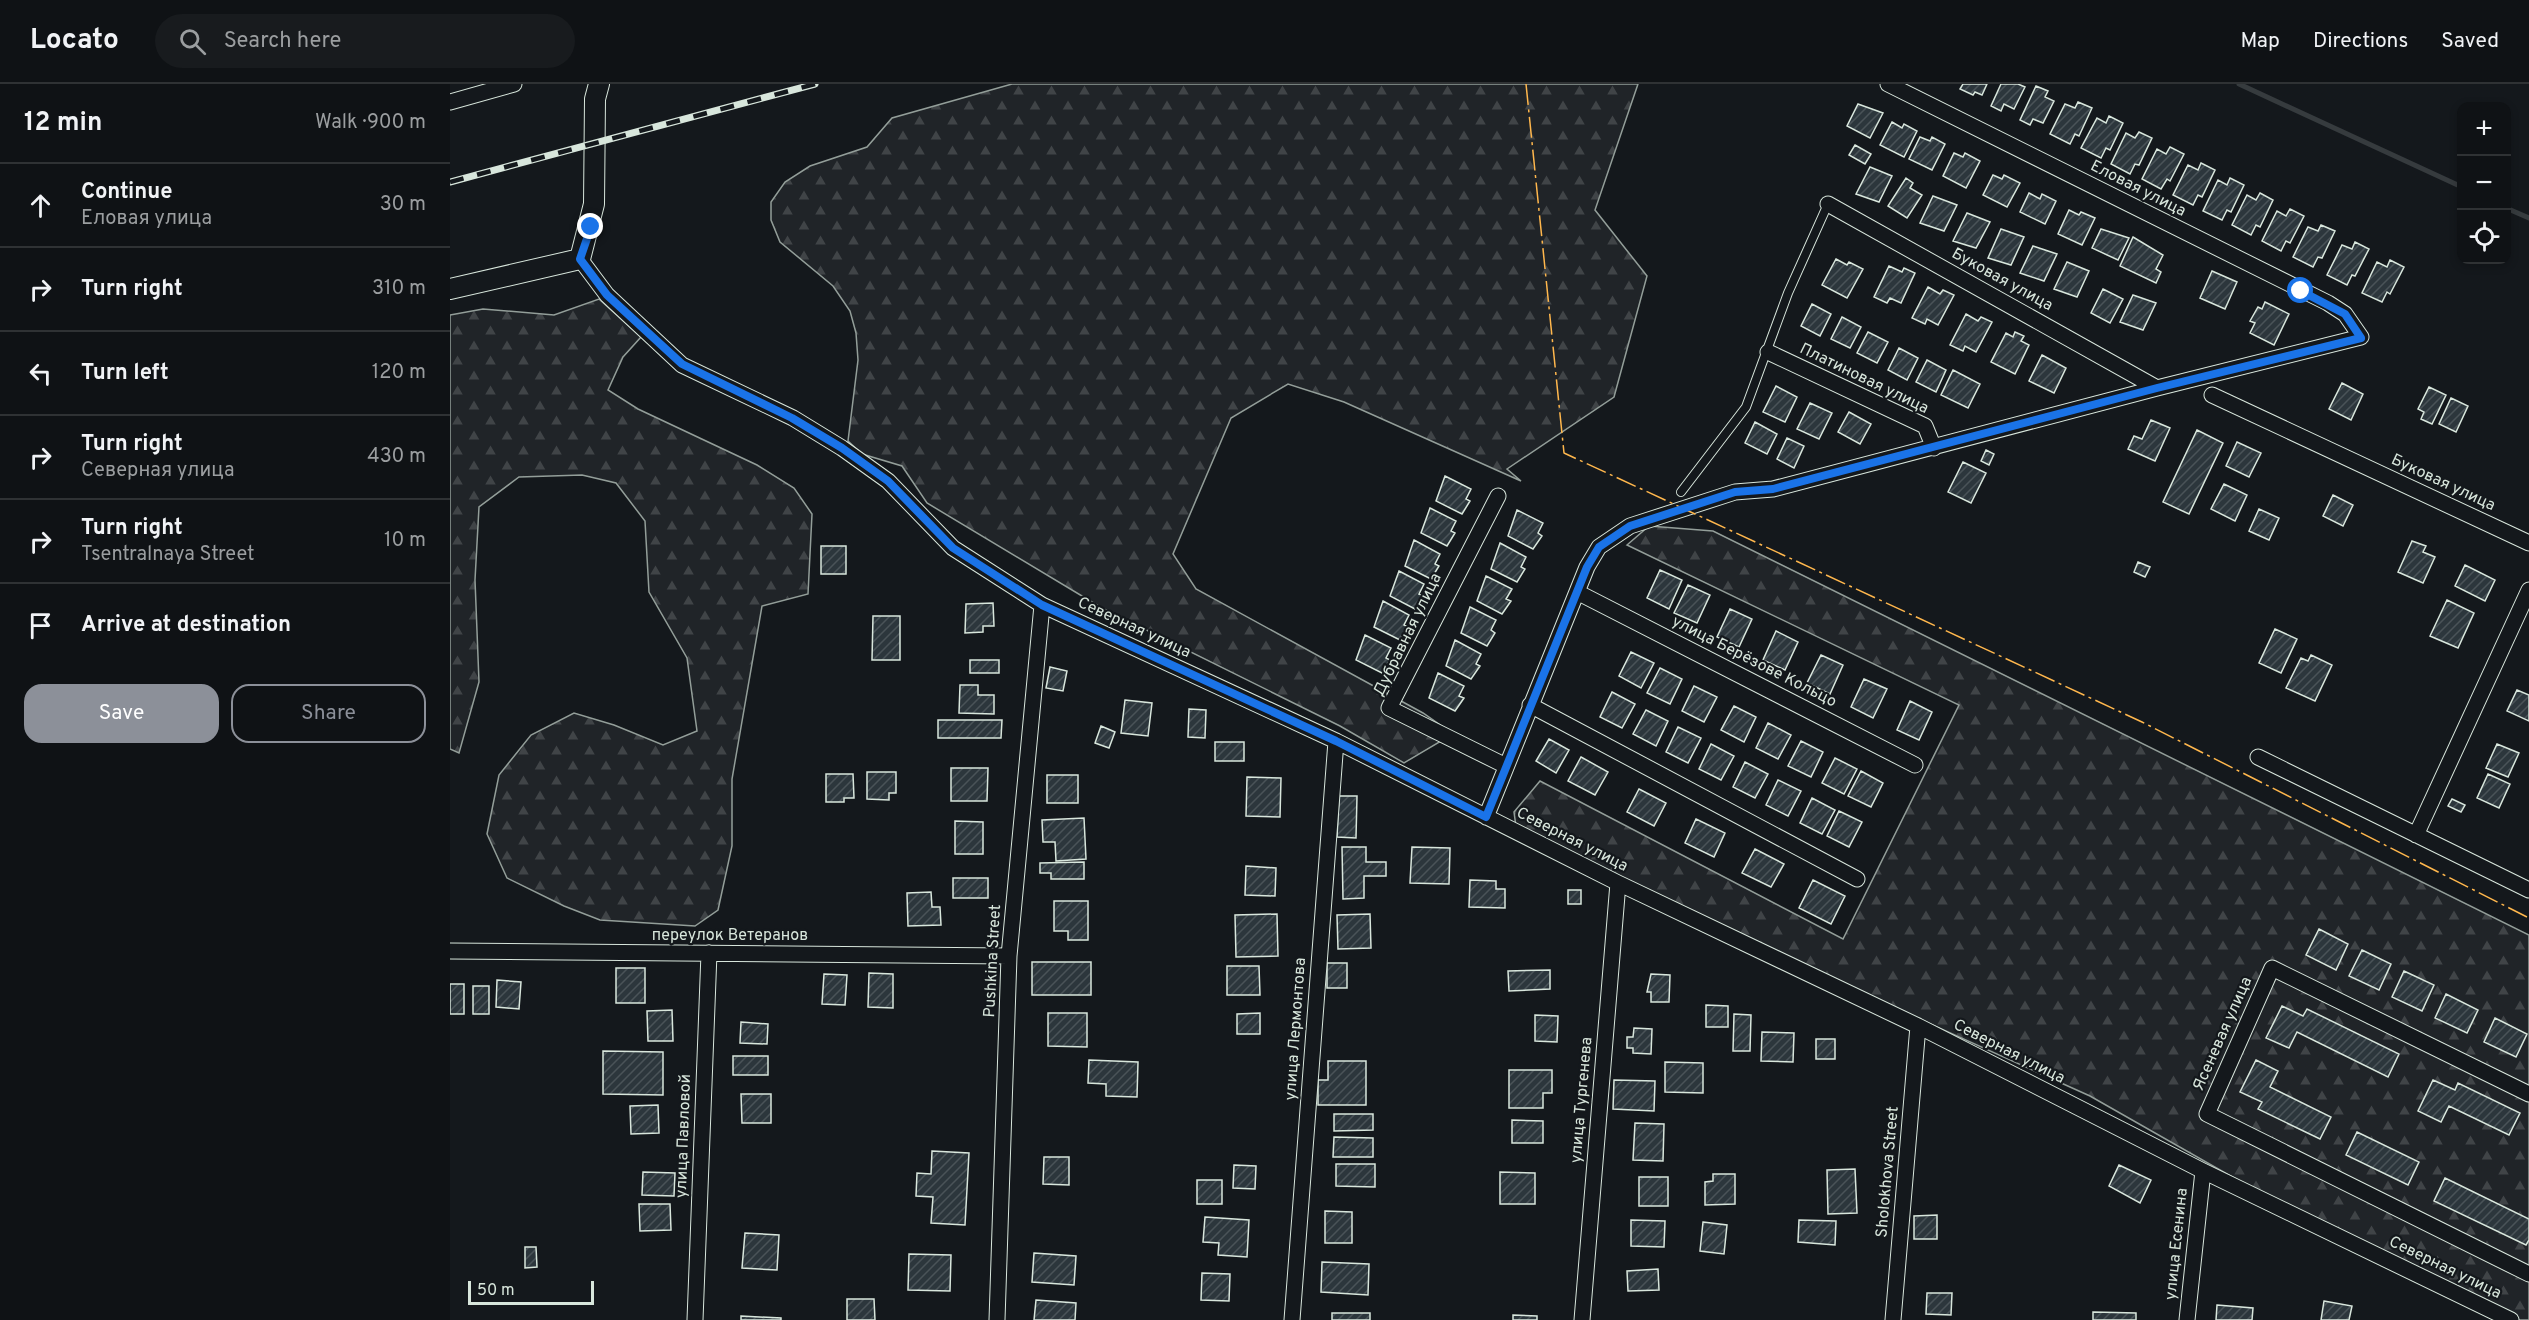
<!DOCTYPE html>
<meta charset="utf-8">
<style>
body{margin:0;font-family:Overpass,sans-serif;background:#181b1e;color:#f1f3f6}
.controls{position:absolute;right:18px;top:18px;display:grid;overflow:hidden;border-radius:12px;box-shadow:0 3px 9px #0003}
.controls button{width:54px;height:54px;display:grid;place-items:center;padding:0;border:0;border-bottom:2px solid #2f3234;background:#0f1215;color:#f1f3f6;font:30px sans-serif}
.scale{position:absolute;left:18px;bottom:15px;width:126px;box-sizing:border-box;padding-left:6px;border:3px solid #d8e6dc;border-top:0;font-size:16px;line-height:21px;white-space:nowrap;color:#d8e6dc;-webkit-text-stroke:4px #14181c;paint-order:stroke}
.stop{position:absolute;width:18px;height:18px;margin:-14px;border:4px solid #1a73e8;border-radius:50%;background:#fff}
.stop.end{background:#1a73e8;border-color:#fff;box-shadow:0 2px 6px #0008}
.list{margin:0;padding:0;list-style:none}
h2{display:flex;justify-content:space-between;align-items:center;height:78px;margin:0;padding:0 24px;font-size:26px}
h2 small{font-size:20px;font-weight:400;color:#9b9ea0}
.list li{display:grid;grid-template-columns:39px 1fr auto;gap:18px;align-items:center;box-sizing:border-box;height:84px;padding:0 24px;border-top:2px solid #2f3234}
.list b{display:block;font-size:22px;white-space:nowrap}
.list p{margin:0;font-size:20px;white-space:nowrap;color:#9b9ea0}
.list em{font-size:20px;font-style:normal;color:#9b9ea0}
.actions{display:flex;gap:12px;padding:18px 24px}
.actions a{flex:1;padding:14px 0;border:2px solid #8c9099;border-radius:18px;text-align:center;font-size:21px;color:#8c9099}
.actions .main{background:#8c9099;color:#fff}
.icon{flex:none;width:33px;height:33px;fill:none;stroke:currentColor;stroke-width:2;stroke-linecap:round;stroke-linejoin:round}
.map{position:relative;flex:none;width:2079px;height:1236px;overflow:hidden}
header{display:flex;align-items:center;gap:36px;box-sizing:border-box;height:84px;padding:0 30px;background:#0f1215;border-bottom:2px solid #2f3234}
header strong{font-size:28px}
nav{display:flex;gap:33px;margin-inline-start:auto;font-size:21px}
.search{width:420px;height:54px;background:#181b1e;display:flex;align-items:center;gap:15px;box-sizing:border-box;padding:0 21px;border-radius:33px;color:#9b9ea0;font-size:22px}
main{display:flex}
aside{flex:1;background:#0f1215}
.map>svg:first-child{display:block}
.forest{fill:url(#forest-firs);stroke:#939e99;stroke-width:1.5}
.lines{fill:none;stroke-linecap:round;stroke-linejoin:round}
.stream{stroke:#363b3e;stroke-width:5}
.building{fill:url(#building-hatch);stroke:#d8e6dc;stroke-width:1.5}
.service-casing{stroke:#d8e6dc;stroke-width:10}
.minor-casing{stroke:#d8e6dc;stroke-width:17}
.tertiary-casing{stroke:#d8e6dc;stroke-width:22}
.service{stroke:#14181c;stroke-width:8}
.minor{stroke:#14181c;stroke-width:15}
.tertiary{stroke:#14181c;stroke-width:20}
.rail-casing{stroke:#d8e6dc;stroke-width:7}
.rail{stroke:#14181c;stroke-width:4.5;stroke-dasharray:14;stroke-linecap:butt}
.power{stroke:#ffb74d;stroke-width:1.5;stroke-dasharray:21 4.5 3 4.5;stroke-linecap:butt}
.route{stroke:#1a73e8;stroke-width:8}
.labels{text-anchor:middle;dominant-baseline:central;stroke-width:4.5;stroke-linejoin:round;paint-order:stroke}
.street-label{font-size:16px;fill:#d8e6dc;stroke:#14181c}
</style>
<header>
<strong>Locato</strong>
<div class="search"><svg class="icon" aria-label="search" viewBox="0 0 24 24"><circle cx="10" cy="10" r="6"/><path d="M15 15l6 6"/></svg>Search here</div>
<nav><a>Map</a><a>Directions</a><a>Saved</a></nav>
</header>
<main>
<aside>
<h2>12 min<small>Walk · 900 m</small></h2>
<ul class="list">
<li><svg class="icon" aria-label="ahead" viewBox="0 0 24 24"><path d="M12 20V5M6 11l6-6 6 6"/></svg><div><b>Continue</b><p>Еловая улица</p></div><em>30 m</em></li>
<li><svg class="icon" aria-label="right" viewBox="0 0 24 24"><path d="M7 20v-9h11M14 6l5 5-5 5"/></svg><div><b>Turn right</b></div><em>310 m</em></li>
<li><svg class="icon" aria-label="left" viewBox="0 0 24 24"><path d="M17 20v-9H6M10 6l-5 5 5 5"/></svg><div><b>Turn left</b></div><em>120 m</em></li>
<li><svg class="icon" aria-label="right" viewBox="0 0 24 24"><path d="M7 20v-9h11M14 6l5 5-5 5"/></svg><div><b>Turn right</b><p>Северная улица</p></div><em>430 m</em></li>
<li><svg class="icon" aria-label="right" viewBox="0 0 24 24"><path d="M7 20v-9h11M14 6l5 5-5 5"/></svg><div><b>Turn right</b><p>Tsentralnaya Street</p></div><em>10 m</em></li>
<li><svg class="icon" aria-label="arrive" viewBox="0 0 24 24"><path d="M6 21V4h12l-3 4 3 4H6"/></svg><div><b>Arrive at destination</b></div></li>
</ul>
<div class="actions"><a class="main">Save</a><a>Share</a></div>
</aside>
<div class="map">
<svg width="2079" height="1236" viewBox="0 0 2079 1236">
<defs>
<pattern id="forest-firs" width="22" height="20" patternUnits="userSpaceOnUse" patternTransform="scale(1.5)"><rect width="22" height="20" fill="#202428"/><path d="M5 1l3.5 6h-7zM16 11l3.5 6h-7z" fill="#404447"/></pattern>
<pattern id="building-hatch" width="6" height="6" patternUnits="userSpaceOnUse" patternTransform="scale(1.5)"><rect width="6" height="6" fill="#2c363c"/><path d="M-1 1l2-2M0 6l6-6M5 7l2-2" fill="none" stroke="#4a5358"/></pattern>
</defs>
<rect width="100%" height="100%" fill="#14181c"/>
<path class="forest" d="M562,0H1188L1145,126L1197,192L1164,313L1057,385L1071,397L894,318L838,300L781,334L723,470L746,505L973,629L1003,650L954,679L890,642L652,524L477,419L452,382L412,370L398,357L408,276L406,249L400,227L383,202L330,158L321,136V118L335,98L360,82L417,63L442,34Z
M149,215L191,253L173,273L158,306L188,325L307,381L344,404L362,430L358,510L312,522L282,695V762L268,826L245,842L150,836L114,822L57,794L37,750L49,691L81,651L124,629L164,641L213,661L247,647L237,574L199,508L195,437L166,399L132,391L69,393L29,423L25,496L29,598L9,669L0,665V231L33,225L104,231Z
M1199,442L1263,447L2079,851V1236H2052L1881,1149L1640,1012L1168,799L1066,743L1064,728L1090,697L1393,855L1509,621L1177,461Z"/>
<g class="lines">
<path class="stream" d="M1789,0L2012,103
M2056,124L2079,134"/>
</g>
<path class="building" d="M1513,0H1537L1532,11L1525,8L1523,11L1510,5Z
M1551,0H1568L1575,3L1564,25L1554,20L1551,27L1541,22Z
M1586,2L1598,7L1595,13L1604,17L1593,39L1583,35L1580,41L1570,36Z
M1628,18L1642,24L1629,52L1625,50L1620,60L1600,50L1615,20L1625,24Z
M1408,20L1433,29L1420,54L1397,42Z
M1659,32L1673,39L1660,66L1656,64L1651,74L1631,64L1647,34L1656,39Z
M1442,38L1452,44L1454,40L1467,47L1454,73L1430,61Z
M1689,48L1702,54L1689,81L1685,80L1680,90L1661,80L1676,49L1685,54Z
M1470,53L1480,57L1482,53L1495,60L1482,86L1459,75Z
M1405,61L1421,70L1415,80L1399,71Z
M1720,63L1734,70L1720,97L1717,95L1711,105L1692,95L1707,65L1716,70Z
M1504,69L1513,73L1515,69L1530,77L1516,104L1493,92Z
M1751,79L1765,86L1752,113L1748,111L1743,121L1723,111L1738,81L1748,86Z
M1420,83L1442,92L1429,118L1406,110Z
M1543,91L1552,95L1554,91L1570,99L1557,123L1533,111Z
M1456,94L1463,99L1460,104L1472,111L1457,134L1438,122Z
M1780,94L1794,101L1781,128L1777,126L1772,136L1753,127L1768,96L1777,101Z
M1579,109L1590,115L1592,110L1606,117L1595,140L1570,128Z
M1810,109L1823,116L1810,143L1806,141L1801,151L1782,141L1797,111L1806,116Z
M1483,112L1507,121L1494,147L1470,139Z
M1840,125L1854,132L1840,159L1836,157L1831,167L1812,157L1827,127L1836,132Z
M1619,126L1629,131L1631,128L1645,134L1632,161L1608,150Z
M1517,129L1540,138L1526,164L1503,157Z
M1871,141L1885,147L1872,174L1868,173L1863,183L1843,173L1858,143L1868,147Z
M1551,145L1574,153L1561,181L1538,174Z
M1651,145L1679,154L1668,176L1642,164Z
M1683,153L1713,171L1706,185L1711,188L1706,199L1670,182Z
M1905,158L1919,165L1905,192L1902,191L1897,201L1877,191L1892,161L1902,165Z
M1583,162L1607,170L1594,197L1570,189Z
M1386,175L1397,181L1399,178L1413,185L1397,214L1372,201Z
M1940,176L1954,183L1940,210L1937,208L1932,218L1912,209L1927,178L1937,183Z
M1617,178L1639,187L1627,213L1604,205Z
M1439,182L1452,188L1454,184L1465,189L1451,219L1440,214L1437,219L1424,213Z
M1762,187L1787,198L1775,225L1750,214Z
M1478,203L1490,210L1493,206L1504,211L1488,241L1477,235L1475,240L1462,234Z
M1653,205L1673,215L1660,239L1641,229Z
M1683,211L1706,219L1693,246L1670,238Z
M1815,218L1839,230L1824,261L1800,249L1805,239L1800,237L1808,223L1812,225Z
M1362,220L1381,230L1370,252L1351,242Z
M1516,230L1528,237L1531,233L1542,238L1526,268L1515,262L1513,267L1500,261Z
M1392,233L1411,243L1400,264L1381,255Z
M1418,248L1438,258L1427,279L1407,269Z
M1565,248L1574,252L1571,257L1579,261L1565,290L1541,278L1556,249L1563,253Z
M1449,264L1468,274L1457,296L1438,286Z
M1592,271L1616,284L1604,309L1579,297Z
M1477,276L1496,286L1486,308L1466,298Z
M1503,286L1530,300L1518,324L1491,311Z
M1892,299L1913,310L1901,336L1879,325Z
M1326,302L1347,313L1335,338L1313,328Z
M1979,303L1996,311L1982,340L1971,335L1974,328L1968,325Z
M2001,314L2018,322L2006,348L1989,340Z
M1360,319L1382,329L1369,355L1347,345Z
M1399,328L1421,340L1410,360L1388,348Z
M1701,336L1720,344L1705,377L1678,365L1684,352L1692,355Z
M1305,338L1327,350L1317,370L1295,359Z
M1747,346L1773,359L1739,430L1713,418Z
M1337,354L1354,362L1344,384L1327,375Z
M1787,358L1811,369L1799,393L1776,382Z
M1536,366L1544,370L1539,381L1531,377Z
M1513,378L1536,389L1521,419L1498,408Z
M995,392L1021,405L1016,415L1020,417L1012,430L986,417Z
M1774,400L1797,411L1785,437L1761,425Z
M1883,411L1903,421L1893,442L1873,432Z
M980,424L1006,437L1001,447L1005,449L997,462L971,449Z
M1809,425L1829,434L1819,456L1799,447Z
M1067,426L1093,439L1088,449L1092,452L1083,465L1058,452Z
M964,456L990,470L985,480L989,482L981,495L955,482Z
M1962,457L1976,462L1973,468L1985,473L1973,499L1948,488Z
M1050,459L1076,473L1071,483L1075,485L1067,498L1041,485Z
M371,462H396V490H371Z
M1688,478L1700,483L1695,493L1684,488Z
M2015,481L2045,496L2035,517L2005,502Z
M1210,486L1232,496L1219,525L1197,514Z
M949,487L974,500L969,510L974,512L965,525L940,512Z
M1036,492L1062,505L1056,515L1061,517L1052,530L1027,517Z
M1238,501L1260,511L1247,539L1224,529Z
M1997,516L2024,529L2008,564L1980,552Z
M933,517L959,531L954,541L958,543L950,556L924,543Z
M543,519L544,542H533V548L515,549L516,520Z
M1020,523L1046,536L1041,546L1045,549L1037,562L1011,549Z
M1280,525L1302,535L1289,563L1267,553Z
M423,532H450V576H422Z
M1825,545L1847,555L1831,589L1809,579Z
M1326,547L1348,558L1335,586L1313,576Z
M915,551L941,564L936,574L940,576L932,589L906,576Z
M1005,556L1031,570L1026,580L1030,582L1021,595L996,582Z
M1181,568L1204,579L1191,604L1169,592Z
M1371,571L1393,581L1380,610L1357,599Z
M1861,571L1882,581L1865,617L1836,604L1851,574L1858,577Z
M520,576H549V589H520Z
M600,583L617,587L613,607L596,604Z
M1210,584L1232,595L1220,620L1197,609Z
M988,589L1014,602L1009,612L1014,614L1005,627L979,614Z
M1414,595L1437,605L1423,634L1401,623Z
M510,601H528V611H544V630L509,629Z
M1244,602L1267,613L1254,638L1232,627Z
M2067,606L2079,611V637L2057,627Z
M1162,608L1185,620L1172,644L1150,633Z
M675,616L702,619L698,652L671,649Z
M1460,617L1482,628L1469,656L1447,646Z
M1284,622L1306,633L1294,658L1271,646Z
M739,625L756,626L755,654L738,653Z
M1196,626L1218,637L1206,662L1183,650Z
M488,636H552L551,654H488Z
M1318,639L1341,651L1328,675L1306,664Z
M651,642L665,648L659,664L645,659Z
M1228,643L1251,654L1238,679L1216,668Z
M1099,655L1119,666L1106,689L1086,677Z
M1351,657L1373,668L1361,693L1338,682Z
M765,658H794V677H765Z
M1261,660L1284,672L1271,696L1249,685Z
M2047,660L2069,669L2058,693L2036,684Z
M1131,673L1158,688L1145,711L1118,697Z
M1385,674L1407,685L1394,710L1372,699Z
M1295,678L1318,690L1305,714L1283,703Z
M501,684H538L537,717H501Z
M1411,687L1433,699L1421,723L1398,712Z
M417,688H446V709H439V716L417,715Z
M376,690H403L404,714H394V718H376Z
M2038,690L2060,700L2049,724L2027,714Z
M597,691H628V719H597Z
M797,693L831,694L830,733L796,732Z
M1328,696L1351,707L1338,732L1316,721Z
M1189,705L1216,719L1204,742L1177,728Z
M889,712H907L906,754L887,753Z
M1362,714L1385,726L1372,750L1350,739Z
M2002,715L2015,721L2011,728L1998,722Z
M1389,727L1412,738L1399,763L1377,752Z
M634,734L636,775L606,777L605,758H593L592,736Z
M1246,735L1275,749L1264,773L1235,759Z
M505,737L533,738V770H505Z
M892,763H916V778H936V792H914V814L893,815Z
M962,763L1000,764L999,800L960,799Z
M1305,765L1334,780L1321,803L1292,789Z
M634,778V795H601V789H590V779Z
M796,782L826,784L825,812L795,811Z
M503,794H538V814H503Z
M1020,796L1046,797V805H1055V824L1019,823Z
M1363,796L1395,812L1381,840L1349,824Z
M1118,806H1131V820H1118Z
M481,808L482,823H490L491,841L458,842L457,809Z
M604,817H638V856H618V847H604Z
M827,830L828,872L786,873L785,831Z
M920,830L921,864L888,865L887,831Z
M1869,845L1898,860L1886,886L1856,871Z
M1912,866L1941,880L1929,906L1899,892Z
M582,878H641V911H582Z
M877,879H897V904H877Z
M777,882H809L810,911H777Z
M166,884H195V919H166Z
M1100,886V905L1059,907L1058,887Z
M1954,887L1984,901L1972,927L1942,913Z
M419,889L443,890V924L418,923Z
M374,890L397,891L395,921L372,920Z
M1201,890L1220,891L1219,918H1201V908H1197Z
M47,896L71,898L69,925L46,923Z
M0,900H14V930H0Z
M23,902H39V930H23Z
M1996,910L2028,926L2017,949L1985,934Z
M1256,921L1278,922V943H1256Z
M1832,922L1853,932L1857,925L1949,970L1938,993L1847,948L1839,964L1816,954Z
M222,926L223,957H198L197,927Z
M598,929H637V963L598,962Z
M810,929V950H787V930Z
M1284,930L1301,931L1300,967H1283Z
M1085,931L1108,932L1107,958L1085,957Z
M2045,934L2077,950L2066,973L2034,958Z
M291,938L318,940L317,960L290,959Z
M1184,944L1202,945L1201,970L1183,969V964H1177V953H1183Z
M1312,948L1344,949L1343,978L1311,977Z
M1366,955H1385V975H1366Z
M153,967L213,968V1011L153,1010Z
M283,972H318V991H283Z
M639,976L688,978L687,1013L656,1012V1000L638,999Z
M1806,976L1828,987L1820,1003L1881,1033L1870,1055L1808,1025L1812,1018L1790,1008Z
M878,977H916V1021H868V996H878Z
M1215,978L1253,979V1009L1215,1008Z
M1059,986H1102V1009H1093V1024H1059Z
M1164,996L1205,997L1204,1027L1163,1025Z
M1983,996L2005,1006L2008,999L2070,1029L2059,1051L1999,1022L1991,1038L1968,1027Z
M291,1010H321V1039H292Z
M208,1021L209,1049L181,1050L180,1022Z
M884,1030H923V1046L884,1047Z
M1062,1036L1093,1037V1059H1062Z
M1185,1039L1214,1040L1213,1077L1183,1076Z
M1907,1048L1969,1078L1958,1101L1896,1071Z
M884,1053L923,1054V1073H883Z
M482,1067L519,1069L515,1141L481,1139L483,1113L466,1112L467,1089L481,1090Z
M594,1073H619V1101L593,1100Z
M886,1080H925V1103L886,1102Z
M784,1081L806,1082L805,1105L783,1104Z
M1669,1081L1701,1096L1690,1119L1659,1102Z
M1405,1085L1407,1129L1378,1130L1377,1086Z
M193,1088L225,1089L224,1112L192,1111Z
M1050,1088L1085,1089V1120H1050Z
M1263,1090H1285V1120L1255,1121V1098L1263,1097Z
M1189,1093H1218V1122H1189Z
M1995,1094L2079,1135V1156L2076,1161L1984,1117Z
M747,1096H772V1120H747Z
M189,1120H220L221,1146L190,1147Z
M875,1127L902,1128V1159H875Z
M1487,1131V1155H1464V1132Z
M755,1133L799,1136L797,1173L768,1171L769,1159L753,1158Z
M1181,1136L1215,1137L1214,1163L1181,1162Z
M1349,1136L1386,1137L1385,1161L1348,1158Z
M1253,1138L1277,1141L1274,1170L1250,1167Z
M295,1149L329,1151L327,1186L292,1184Z
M75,1163H86L87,1183L75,1184Z
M584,1169L626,1172L624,1201L582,1198Z
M459,1170L501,1171L500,1207L458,1206Z
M872,1178L919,1180L918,1211L871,1208Z
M1208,1185L1209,1206L1178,1207L1177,1187Z
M752,1189L780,1190L779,1217L751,1216Z
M1477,1209H1502L1501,1231L1476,1230Z
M397,1215H424L425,1236H397Z
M586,1216L626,1219L625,1236H584Z
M1874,1217L1902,1222L1899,1236H1871Z
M1767,1221L1803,1224L1802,1236H1766Z
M1643,1228L1686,1229V1236H1643Z
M882,1229H920V1236H882Z
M1063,1231L1087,1232V1236H1063Z
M291,1232L331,1234V1236H291Z"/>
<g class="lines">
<g class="service-casing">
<path id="service" d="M1231,408L1296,323L1338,209L1378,120"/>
</g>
<g class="minor-casing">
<path id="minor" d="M0,18L64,0
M1378,120L1707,304
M130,175L157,211L232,281L343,334L392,364L438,397L503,464L592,521L886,657L1168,799L1468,942L1753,1087L2061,1236
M1318,268L1475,342L1484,364
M1762,311L2079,459
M1048,412L939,624L1056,682
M1127,508L1465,681
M1080,621L1407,795
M1808,673L2079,806
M1036,733L1137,483L1149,463L1180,442L1285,408L1323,405L1707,304L1911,253L1895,230L1878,219L1438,0
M1966,751L2079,506
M0,867L559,872
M2079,1010L1822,884L1757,1030L2079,1190
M245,1236L259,869
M547,1236L559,872L592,521
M842,1236L886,657
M1132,1236L1168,799
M1443,1236L1468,942
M1737,1236L1753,1087"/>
</g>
<g class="tertiary-casing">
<path id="tertiary" d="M0,205L130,175L144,120L145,15L149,0"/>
</g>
<use href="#service" class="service"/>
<use href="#minor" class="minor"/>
<use href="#tertiary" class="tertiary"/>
<g class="rail-casing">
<path id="rail" d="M0,98L365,0"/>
</g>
<use href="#rail" class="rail"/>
<path class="power" d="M1076,0L1114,369L1692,638L2079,834"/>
</g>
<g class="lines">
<path class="route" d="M141,143L130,175L157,211L232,280L342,334L392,364L438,397L503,464L592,521L886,657L1036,733L1137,483L1149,463L1180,442L1285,408L1323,405L1707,304L1911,254L1895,230L1851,207"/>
</g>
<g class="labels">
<g class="street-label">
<text transform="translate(1688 105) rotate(27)">Еловая улица</text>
<text transform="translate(1552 196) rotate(29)">Буковая улица</text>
<text transform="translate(1414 295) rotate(26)">Платиновая улица</text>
<text transform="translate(1993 399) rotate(25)">Буковая улица</text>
<text transform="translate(684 544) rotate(25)">Северная улица</text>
<text transform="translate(958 551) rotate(-64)">Дубравная улица</text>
<text transform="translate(1304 578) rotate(27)">улица Берёзове Кольцо</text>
<text transform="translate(1122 756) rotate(27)">Северная улица</text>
<text x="280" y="852">переулок Ветеранов</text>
<text transform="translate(543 877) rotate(-87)">Pushkina Street</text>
<text transform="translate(846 945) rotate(-86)">улица Лермонтова</text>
<text transform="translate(1773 950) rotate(-66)">Ясеневая улица</text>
<text transform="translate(1559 968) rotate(27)">Северная улица</text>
<text transform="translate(1132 1016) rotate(-85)">улица Тургенева</text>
<text transform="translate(234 1052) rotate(-88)">улица Павловой</text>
<text transform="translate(1438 1088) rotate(-85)">Sholokhova Street</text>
<text transform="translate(1727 1160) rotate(-84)">улица Есенина</text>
<text transform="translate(1995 1184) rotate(26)">Северная улица</text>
</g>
</g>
</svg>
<div class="controls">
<button>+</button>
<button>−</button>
<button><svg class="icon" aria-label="locate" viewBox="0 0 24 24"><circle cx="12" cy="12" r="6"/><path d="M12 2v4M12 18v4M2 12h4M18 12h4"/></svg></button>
</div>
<div class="scale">50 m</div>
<div class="stop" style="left:1851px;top:207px"></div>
<div class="stop end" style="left:141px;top:143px"></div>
</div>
</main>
